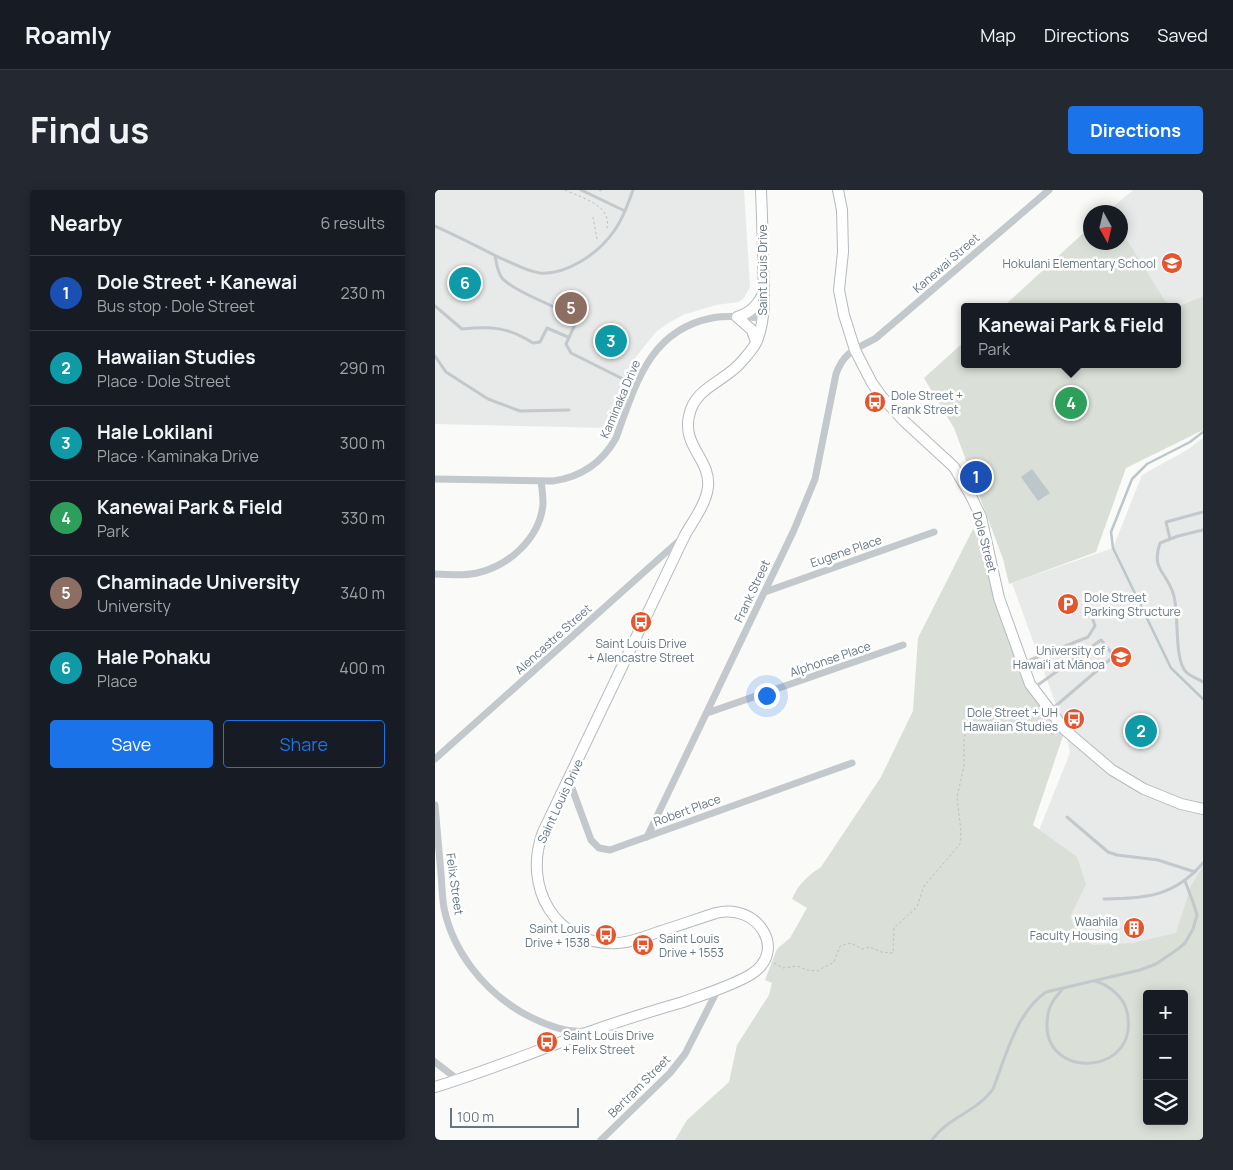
<!DOCTYPE html>
<meta charset="utf-8">
<style>
body{margin:0;font-family:Manrope,sans-serif;background:#242831;color:#f1f3f6}
.controls{position:absolute;right:15px;bottom:15px;display:grid;overflow:hidden;border-radius:5px;box-shadow:0 2px 12px #0003}
.controls button{width:45px;height:45px;display:grid;place-items:center;padding:0;border:0;border-bottom:1px solid #363941;background:#171b24;color:#f1f3f6;font:25px sans-serif}
.compass{position:absolute;left:648px;top:15px;width:45px;height:45px;border-radius:50%;background:#171b24;box-shadow:0 2px 12px #0003;rotate:172deg}
.scale{position:absolute;left:15px;bottom:12px;width:129px;box-sizing:border-box;padding-left:5px;border:2px solid #657683;border-top:0;font-size:14px;line-height:18px;white-space:nowrap;color:#657683;-webkit-text-stroke:4px #fff;paint-order:stroke}
.you{position:absolute;left:331px;top:505px;width:18px;height:18px;margin:-12px;border:4px solid #fff;border-radius:50%;background:#1a73e8;box-shadow:0 0 0 8px #1a73e833}
.badge{display:grid;place-items:center;width:32px;height:32px;border-radius:50%;background:#1a73e8;color:#fff;font-size:16px;font-weight:700}
.pin{position:absolute;translate:-50% -50%;border:2px solid #fff;box-shadow:0 1px 5px #0006}
.popup{position:absolute;left:526px;top:113px;width:220px;height:65px;box-sizing:border-box;display:grid;place-content:center;border-radius:5px;background:#171b24;filter:drop-shadow(0 1px 4px #0005);font-size:16px;white-space:nowrap;color:#9ea1a6}
.popup b{font-size:19px;color:#f1f3f6}
.popup::after{content:'';position:absolute;left:50%;top:100%;margin-left:-10px;border:10px solid transparent;border-top-color:#171b24}
.list{margin:0;padding:0;list-style:none}
h2{display:flex;justify-content:space-between;align-items:center;height:65px;margin:0;padding:0 20px;font-size:21px}
h2 small{font-size:16px;font-weight:400;color:#9ea1a6}
.list li{display:grid;grid-template-columns:32px 1fr auto;gap:15px;align-items:center;box-sizing:border-box;height:75px;padding:0 20px;border-top:1px solid #363941}
.list b{display:block;font-size:19px;white-space:nowrap}
.list p{margin:0;font-size:16px;white-space:nowrap;color:#9ea1a6}
.list em{font-size:16px;font-style:normal;color:#9ea1a6}
.actions{display:flex;gap:10px;padding:15px 20px}
.actions a{flex:1;padding:11px 0;border:1px solid #1a73e8;border-radius:5px;text-align:center;font-size:18px;color:#1a73e8}
.actions .main{background:#1a73e8;color:#fff}
.icon{flex:none;width:28px;height:28px;fill:none;stroke:currentColor;stroke-width:2;stroke-linecap:round;stroke-linejoin:round}
.map{position:relative;flex:none;width:768px;height:950px;overflow:hidden;border-radius:5px}
header{display:flex;align-items:center;gap:30px;box-sizing:border-box;height:70px;padding:0 25px;background:#171b24;border-bottom:1px solid #363941}
header strong{font-size:24px}
nav{display:flex;gap:28px;margin-inline-start:auto;font-size:18px}
.intro{display:flex;align-items:center;justify-content:space-between;box-sizing:border-box;height:120px;padding:0 30px}
h1{margin:0;font-size:35px}
.button{padding:12px 22px;border-radius:5px;background:#1a73e8;color:#fff;font-size:18px;font-weight:700}
main{display:flex;gap:30px;padding:0 30px}
aside{flex:1;background:#171b24;border-radius:5px;box-shadow:0 2px 12px #0003}
.map>svg:first-child{display:block}
.built{fill:#e8e9e9}
.green{fill:#dadfd7;fill-rule:evenodd}
.water{fill:#bbc7cb}
.lines{fill:none;stroke-linecap:round;stroke-linejoin:round}
.stream{stroke:#bbc7cb;stroke-width:2.5}
.secondary-casing{stroke:#b3babf;stroke-width:12}
.path{stroke:#bbbfc2;stroke-width:1;stroke-dasharray:2.5 2.5;stroke-linecap:butt}
.lane{stroke:#c3c8cc;stroke-width:3}
.street{stroke:#c3c8cc;stroke-width:7}
.secondary{stroke:#fff;stroke-width:10}
.labels{text-anchor:middle;dominant-baseline:central;stroke-width:5;stroke-linejoin:round;paint-order:stroke}
.street-label{font-size:12px;fill:#657683;stroke:#fff}
.poi-label{font-size:12px;fill:#657683;stroke:#fff;text-anchor:end}
</style>
<header>
<strong>Roamly</strong>
<nav><a>Map</a><a>Directions</a><a>Saved</a></nav>
</header>
<div class="intro"><h1>Find us</h1><a class="button">Directions</a></div>
<main>
<aside>
<h2>Nearby<small>6 results</small></h2>
<ul class="list">
<li><span class="badge" style="background:#1a4fb4">1</span><div><b>Dole Street + Kanewai</b><p>Bus stop · Dole Street</p></div><em>230 m</em></li>
<li><span class="badge" style="background:#0f9aa8">2</span><div><b>Hawaiian Studies</b><p>Place · Dole Street</p></div><em>290 m</em></li>
<li><span class="badge" style="background:#0f9aa8">3</span><div><b>Hale Lokilani</b><p>Place · Kaminaka Drive</p></div><em>300 m</em></li>
<li><span class="badge" style="background:#2e9e5b">4</span><div><b>Kanewai Park &amp; Field</b><p>Park</p></div><em>330 m</em></li>
<li><span class="badge" style="background:#8d6e63">5</span><div><b>Chaminade University</b><p>University</p></div><em>340 m</em></li>
<li><span class="badge" style="background:#0f9aa8">6</span><div><b>Hale Pohaku</b><p>Place</p></div><em>400 m</em></li>
</ul>
<div class="actions"><a class="main">Save</a><a>Share</a></div>
</aside>
<div class="map">
<svg width="768" height="950" viewBox="0 0 768 950">
<rect width="100%" height="100%" fill="#fafaf8"/>
<path class="built" d="M0,0H309L315,97L309,108L304,112L281,115L248,125L235,132L221,142L200,168L193,183L173,238L0,234Z
M698,0H768V106L742,117H734L686,40V22L673,21Z
M768,248V783L710,791L574,715L635,563L630,540L577,393L678,358L707,285L752,260Z"/>
<path class="green" d="M655,37L656,52H686V40L734,117H568Z
M768,106V240L691,278L661,362L574,394L568,369L519,238L489,188L530,151V174H742V117Z
M538,339L554,358L595,494L630,540L598,635L642,667L651,694L635,727L644,748L658,755L698,753L741,743L756,696L768,676V950H240L252,930L294,892L302,855L334,805L337,793L330,790L342,759L355,748L372,718L357,709C363,695 372,686 386,677L446,587L478,521L483,448ZM712,804H749V931H712Z"/>
<path class="water" d="M597,279L615,303L603,311L586,287Z"/>
<g class="lines">
<path class="stream" d="M768,242L755,252L712,274L697,289L676,342L678,358L736,478L768,509"/>
<g class="secondary-casing">
<path id="secondary" d="M403,0L407,20L408,62L404,100L409,125L420,160L437,193L447,207L469,231L519,277L536,306L546,327L564,408L595,494L630,540L677,580L709,599L746,614L768,619
M302,127C315,123 322,116 328,104
M302,127L317,140L321,152
M0,897C53,881 105,859 157,841C187,830 217,821 248,812C270,804 294,797 315,785C354,762 323,712 281,723C262,729 243,736 223,742C210,747 197,752 183,753C121,757 87,697 108,642L250,345C258,331 271,314 273,297C276,270 247,256 254,226C260,196 291,192 308,170C313,164 321,156 323,148C331,126 329,100 328,76C328,51 327,25 326,0"/>
</g>
<path class="path" d="M130,0C147,8 180,16 171,41
M164,0L167,1V0
M158,27L162,49
M339,773L348,778L362,776L372,780L382,781L399,772L405,756L416,753L427,759L435,757L446,762L458,763L459,738L482,717L489,696L525,654L526,641L522,608L529,575V549L532,537C549,527 564,529 577,543L600,539L621,545"/>
<path class="lane" d="M146,0L190,21
M0,36C22,46 44,57 65,68C78,73 91,81 105,83C132,85 164,63 179,41C188,29 193,14 198,0
M60,66C62,74 62,81 67,88C78,101 126,119 143,128L131,154L136,163L200,195
M0,116L27,139C56,136 73,137 98,153L105,152L112,138L133,147
M0,166L11,182L53,209L85,221L134,220
M768,340L743,346L725,353C716,380 731,381 738,403C745,421 738,468 751,482C755,486 763,489 768,492
M735,349L731,332L768,322
M590,472L653,447L660,436L658,430
M600,497L666,450L679,466L616,520
M632,627L673,662L682,665L723,670L760,682
M669,709C711,708 739,707 768,673
M628,798C625,803 619,808 617,813C613,820 612,829 612,836C613,891 706,884 692,822C689,807 674,795 660,791
M497,950C513,927 542,922 558,899C571,866 581,823 611,802L705,780L721,774L743,759L750,753L758,739L762,725L758,712L750,691"/>
<path class="street" d="M0,289L118,291C147,287 167,273 181,248C200,196 214,140 277,128C293,125 311,127 327,128
M0,384C14,385 29,386 42,383C74,376 105,348 108,314C108,307 107,298 106,291
M330,402L499,342
M272,523L468,455
M0,569L246,349
M134,590L156,650L164,658L175,660L417,573
M0,615C2,638 4,661 6,684C7,695 7,707 9,718C18,762 49,800 86,822C104,832 127,843 148,841
M212,647L359,340L380,289L401,184C409,161 422,159 441,148L614,0
M0,872L22,889
M166,950L235,883L250,864L282,801"/>
<use href="#secondary" class="secondary"/>
</g>
<defs>
<g id="school-disc" transform="scale(1.125)"><circle r="9.5" fill="#e4572e" stroke="#fff"/><path d="M0-5L7-2L0 1L-7-2ZM-4 1L0 2.5L4 1V4Q0 6-4 4Z" fill="#fff"/></g>
<g id="bus-disc" transform="scale(1.125)"><circle r="9.5" fill="#e4572e" stroke="#fff"/><path d="M-5-6H5V4H4V6H2V4H-2V6H-4V4H-5ZM-3.5-4V0h7V-4ZM-3.5 1.2v1.5H-2V1.2ZM2 1.2v1.5H3.5V1.2Z" fill="#fff"/></g>
<g id="parking-disc" transform="scale(1.125)"><circle r="9.5" fill="#e4572e" stroke="#fff"/><path d="M-3.5-5.5H1a3.5 3.5 0 0 1 0 7H-1V5.5H-3.5ZM-1-3.4V-.6H.8a1.4 1.4 0 0 0 0-2.8Z" fill="#fff"/></g>
<g id="university-disc" transform="scale(1.125)"><circle r="9.5" fill="#e4572e" stroke="#fff"/><path d="M0-5L7-2L0 1L-7-2ZM-4 1L0 2.5L4 1V4Q0 6-4 4Z" fill="#fff"/></g>
<g id="building-disc" transform="scale(1.125)"><circle r="9.5" fill="#e4572e" stroke="#fff"/><path d="M-4-6H4V6H1V3H-1V6H-4ZM-2.5-4.3h1.7v1.8h-1.7ZM.8-4.3h1.7v1.8H.8ZM-2.5-1h1.7V.8h-1.7ZM.8-1h1.7V.8H.8Z" fill="#fff"/></g>
</defs>
<g fill-rule="evenodd">
<use href="#school-disc" x="737" y="73"/>
<use href="#bus-disc" x="440" y="212"/>
<use href="#parking-disc" x="633" y="414"/>
<use href="#bus-disc" x="206" y="432"/>
<use href="#university-disc" x="686" y="467"/>
<use href="#bus-disc" x="639" y="529"/>
<use href="#building-disc" x="699" y="738"/>
<use href="#bus-disc" x="171" y="745"/>
<use href="#bus-disc" x="208" y="755"/>
<use href="#bus-disc" x="112" y="852"/>
</g>
<g class="labels">
<g class="street-label">
<text transform="translate(511 73) rotate(-41)">Kanewai Street</text>
<text transform="translate(327 80) rotate(-90)">Saint Louis Drive</text>
<text transform="translate(185 209) rotate(-67)">Kaminaka Drive</text>
<text transform="translate(550 352) rotate(75)">Dole Street</text>
<text transform="translate(411 361) rotate(-19)">Eugene Place</text>
<text transform="translate(317 401) rotate(-65)">Frank Street</text>
<text transform="translate(118 449) rotate(-42)">Alencastre Street</text>
<text transform="translate(395 469) rotate(-19)">Alphonse Place</text>
<text transform="translate(125 611) rotate(-65)">Saint Louis Drive</text>
<text transform="translate(252 620) rotate(-20)">Robert Place</text>
<text transform="translate(20 694) rotate(82)">Felix Street</text>
<text transform="translate(204 896) rotate(-45)">Bertram Street</text>
</g>
<g class="poi-label">
<text x="721" y="73">Hokulani Elementary School</text>
<text x="456" y="205" text-anchor="start">Dole Street +<tspan x="456" dy="14">Frank Street</tspan></text>
<text x="649" y="407" text-anchor="start">Dole Street<tspan x="649" dy="14">Parking Structure</tspan></text>
<text x="206" y="453" text-anchor="middle">Saint Louis Drive<tspan x="206" dy="14">+ Alencastre Street</tspan></text>
<text x="670" y="460">University of<tspan x="670" dy="14">Hawaiʻi at Mānoa</tspan></text>
<text x="623" y="522">Dole Street + UH<tspan x="623" dy="14">Hawaiian Studies</tspan></text>
<text x="683" y="731">Waahila<tspan x="683" dy="14">Faculty Housing</tspan></text>
<text x="155" y="738">Saint Louis<tspan x="155" dy="14">Drive + 1538</tspan></text>
<text x="224" y="748" text-anchor="start">Saint Louis<tspan x="224" dy="14">Drive + 1553</tspan></text>
<text x="128" y="845" text-anchor="start">Saint Louis Drive<tspan x="128" dy="14">+ Felix Street</tspan></text>
</g>
</g>
</svg>
<div class="controls">
<button>+</button>
<button>−</button>
<button><svg class="icon" aria-label="layers" viewBox="0 0 24 24"><path d="M12 4l9 5-9 5-9-5zM3 14l9 5 9-5"/></svg></button>
</div>
<svg class="compass" viewBox="-18 -18 36 36"><path d="M0-13l5 13h-10z" fill="#e53935"/><path d="M0 13l5-13h-10z" fill="#9ea1a6"/></svg>
<div class="scale">100 m</div>
<div class="you"></div>
<div class="pin badge" style="left:541px;top:287px;background:#1a4fb4">1</div>
<div class="pin badge" style="left:706px;top:541px;background:#0f9aa8">2</div>
<div class="pin badge" style="left:176px;top:151px;background:#0f9aa8">3</div>
<div class="pin badge" style="left:636px;top:213px;background:#2e9e5b">4</div>
<div class="popup"><b>Kanewai Park &amp; Field</b>Park</div>
<div class="pin badge" style="left:136px;top:118px;background:#8d6e63">5</div>
<div class="pin badge" style="left:30px;top:93px;background:#0f9aa8">6</div>
</div>
</main>
